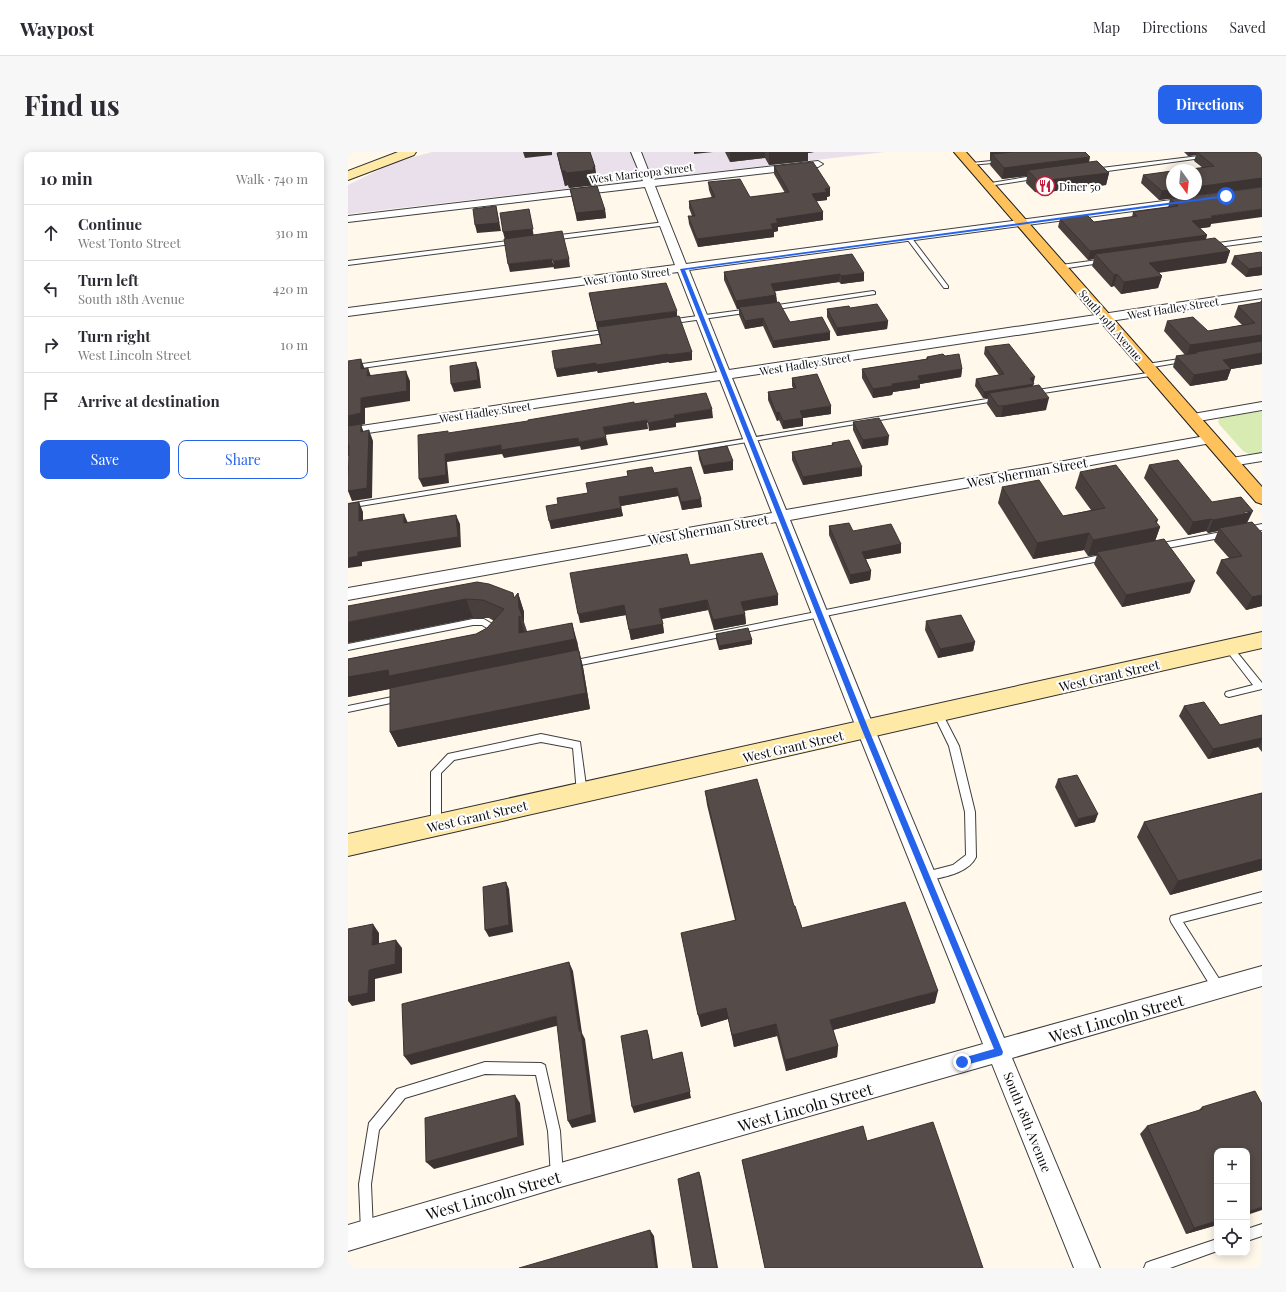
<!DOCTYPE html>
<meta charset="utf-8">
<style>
body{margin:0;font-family:"Playfair Display",serif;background:#f7f7f7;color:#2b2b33}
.controls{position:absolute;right:12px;bottom:12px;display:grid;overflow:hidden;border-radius:8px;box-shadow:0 2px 10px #0003}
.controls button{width:36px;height:36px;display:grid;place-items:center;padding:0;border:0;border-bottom:1px solid #e1e1e2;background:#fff;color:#2b2b33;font:20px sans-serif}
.compass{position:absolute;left:818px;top:12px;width:36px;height:36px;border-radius:50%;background:#fff;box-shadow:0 2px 10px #0003;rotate:165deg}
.stop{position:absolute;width:12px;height:12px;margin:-9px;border:3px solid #2563eb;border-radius:50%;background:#fff}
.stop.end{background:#2563eb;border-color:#fff;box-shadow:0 1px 4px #0008}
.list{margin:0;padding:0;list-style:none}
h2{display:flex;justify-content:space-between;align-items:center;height:52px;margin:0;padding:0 16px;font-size:17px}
h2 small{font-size:13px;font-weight:400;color:#7c7c81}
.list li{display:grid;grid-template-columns:26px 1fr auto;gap:12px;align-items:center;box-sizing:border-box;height:56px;padding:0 16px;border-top:1px solid #e1e1e2}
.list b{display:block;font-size:15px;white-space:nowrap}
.list p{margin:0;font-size:13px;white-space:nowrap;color:#7c7c81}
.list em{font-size:13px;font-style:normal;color:#7c7c81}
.actions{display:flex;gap:8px;padding:12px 16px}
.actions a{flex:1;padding:9px 0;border:1px solid #2563eb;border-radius:8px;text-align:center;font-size:14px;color:#2563eb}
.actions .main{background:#2563eb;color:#fff}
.icon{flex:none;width:22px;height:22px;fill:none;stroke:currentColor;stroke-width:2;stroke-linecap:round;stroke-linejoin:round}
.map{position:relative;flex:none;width:914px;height:1116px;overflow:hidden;border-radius:8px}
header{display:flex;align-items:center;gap:24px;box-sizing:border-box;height:56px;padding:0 20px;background:#fff;border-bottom:1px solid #e1e1e2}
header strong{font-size:19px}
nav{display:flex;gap:22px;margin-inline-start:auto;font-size:14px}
.intro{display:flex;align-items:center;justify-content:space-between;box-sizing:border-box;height:96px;padding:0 24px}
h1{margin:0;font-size:28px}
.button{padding:10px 18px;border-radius:8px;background:#2563eb;color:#fff;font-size:14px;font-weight:700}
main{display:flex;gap:24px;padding:0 24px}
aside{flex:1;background:#fff;border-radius:8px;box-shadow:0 2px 10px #0003}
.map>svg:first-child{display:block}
.industrial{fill:#e9e0ec}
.green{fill:#d8ebb3}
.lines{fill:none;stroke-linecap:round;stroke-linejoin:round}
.lane-casing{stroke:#3f3f3f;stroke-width:2}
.street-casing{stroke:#3f3f3f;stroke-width:2}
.secondary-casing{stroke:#2e2e2e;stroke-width:2}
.primary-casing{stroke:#1d1d1d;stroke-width:2}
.lane{fill:#fff;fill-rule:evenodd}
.street{fill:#fff;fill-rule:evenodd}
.secondary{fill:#ffe9a6;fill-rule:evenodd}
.primary{fill:#ffc15b;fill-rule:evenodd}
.wall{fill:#49403e}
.shaded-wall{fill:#3c3432}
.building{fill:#554b48;stroke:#3c3432}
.route{fill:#2563eb}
.labels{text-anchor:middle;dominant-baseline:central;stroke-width:4;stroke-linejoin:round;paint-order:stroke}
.far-street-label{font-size:11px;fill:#0c0c0c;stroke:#fff}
.far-poi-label{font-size:11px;fill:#0c0c0c;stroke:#fff;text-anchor:start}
.street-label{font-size:13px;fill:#0c0c0c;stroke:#fff}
.near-street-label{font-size:16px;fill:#0c0c0c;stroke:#fff}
</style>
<header>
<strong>Waypost</strong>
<nav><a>Map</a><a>Directions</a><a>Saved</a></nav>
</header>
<div class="intro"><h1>Find us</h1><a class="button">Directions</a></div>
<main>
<aside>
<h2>10 min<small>Walk · 740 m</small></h2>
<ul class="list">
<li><svg class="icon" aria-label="ahead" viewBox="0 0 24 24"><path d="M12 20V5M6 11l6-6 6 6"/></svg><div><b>Continue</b><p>West Tonto Street</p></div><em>310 m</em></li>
<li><svg class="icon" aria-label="left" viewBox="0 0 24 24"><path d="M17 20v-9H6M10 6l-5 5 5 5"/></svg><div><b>Turn left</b><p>South 18th Avenue</p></div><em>420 m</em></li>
<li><svg class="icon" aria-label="right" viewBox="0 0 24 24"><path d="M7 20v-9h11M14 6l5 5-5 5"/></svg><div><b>Turn right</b><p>West Lincoln Street</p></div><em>10 m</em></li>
<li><svg class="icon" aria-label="arrive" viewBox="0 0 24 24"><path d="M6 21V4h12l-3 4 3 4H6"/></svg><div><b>Arrive at destination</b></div></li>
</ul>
<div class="actions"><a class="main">Save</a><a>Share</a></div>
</aside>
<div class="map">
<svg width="914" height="1116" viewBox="0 0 914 1116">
<rect width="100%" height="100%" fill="#fff8eb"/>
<path class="industrial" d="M84,0H537L0,62V33L47,10Z"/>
<path class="green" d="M914,259V301L901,302L895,299L871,272L870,269L872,266Z"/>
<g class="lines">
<g class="lane-casing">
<path id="lane" d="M667,0H671L673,4L665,9L623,13L621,12L623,11L664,7L668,4Z
M859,3L861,4V5L745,21L742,19L745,17Z
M690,23L692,24V26L640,34L637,32Z
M317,70L319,71V73L204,88L201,86L204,84Z
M559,85H563L600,134V136H596L559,87Z
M914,85V89L863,96L860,94L863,92Z
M169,88L171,89V91L0,113V109Z
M757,107L759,108V110L713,117L710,115L713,113Z
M525,139L527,140V142L423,158L420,156L423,154Z
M402,157L405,159L404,160L320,172L317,170L320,168Z
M262,177L265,179L264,180L0,218V214Z
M838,206L840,207V209L799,216L796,214L799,212Z
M806,220L808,221V223L683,243L680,241L683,239Z
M651,245L654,247L653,248L0,356V352Z
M914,372V378L898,381L894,378L895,376Z
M879,379L882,380L883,382L882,384L809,398L805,395L809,392Z
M758,402L761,403L762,405L761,407L223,515L219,512L223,509Z
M125,467H136L146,473L148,485L147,487H141L139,476L134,473H125L0,498V492Z
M881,493L884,494L914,531V537L881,545L878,544L877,542L878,540L905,533L878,498L877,496L878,494Z
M54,543L57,544L58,546L57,548L0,560V554Z
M590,557L593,559L611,594L627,660L628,705C620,722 594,725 578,729L574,727L573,724L574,721L605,713L618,703L617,660L601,594L585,561L587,559Z
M193,582L232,590L239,641L237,644L234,645L231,644L229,641L225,596L193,590L106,608L93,621V674L91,677L88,678L85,677L83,674V620L100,602Z
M914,740V750L835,770L875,833L877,837L875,841L871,842L867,841L823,770L822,767L823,764Z
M137,910L193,911L197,913L212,979L215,1024L213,1028L209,1030L205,1028L203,1024L200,979L188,923L137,922L57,946L31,978L23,1032L25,1079L24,1084L19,1085L14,1084L13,1079L11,1032L21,971L49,937Z
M914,1072V1084L899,1089V1077Z
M869,1087V1099L822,1116H796L798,1111L803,1109Z"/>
</g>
<g class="street-casing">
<path id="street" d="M283,0H293L304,28L470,9L475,12L470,15L307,34L338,112L846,45L851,48L846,51L341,118L381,218L914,138V146L384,226L438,358L863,283L868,284L870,287L868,290L863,291L442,368L527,578L656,886L914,814V834L664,906L752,1116H726L644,912L209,1036L0,1099V1073L209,1012L635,892L509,578L428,370L0,448V436L424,361L372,228L0,284V276L369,220L330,120L0,164V156L327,113L297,35L0,70V64L295,29Z
M914,250V258L845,270L840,269L838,266L840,263L845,262Z
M914,301V309L883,314L878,313L876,310L878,307Z"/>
</g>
<g class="secondary-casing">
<path id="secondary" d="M50,0H68L66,3L0,28V19Z
M914,480V496L0,704V682Z"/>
</g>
<g class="primary-casing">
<path id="primary" d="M606,0H618L914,335V352L908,350Z"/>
</g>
<use href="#lane" class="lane"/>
<use href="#street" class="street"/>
<use href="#secondary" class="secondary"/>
<use href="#primary" class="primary"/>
</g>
<path class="wall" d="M377,0H466L460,1V9L421,13L417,6L382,10Z
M642,0H737L741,10L761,21L758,33L691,41L687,40L678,31L679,24L654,27L642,13L643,8H642Z
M836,0H914V35L811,48L793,31L795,23L855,16L846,9L848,3L840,4Z
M209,1L247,15L249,30H247L248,33L221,36L220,33L217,34L212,15Z
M426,14L482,36V44L479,45V48L468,49L475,60V68L430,75V79L426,80V85L350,95L341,72L340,64H344L341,56V49L364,46L361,38L360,30L402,45L437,41L426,22Z
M222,37L257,58L258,66L229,69Z
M822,47L863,72L862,75L852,76L859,83L858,87L882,99L878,111L810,121L814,124L810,136L773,142L766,134L763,135L744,114L746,107L740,108L710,75L712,67L746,70L784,65L785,60L820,56Z
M914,101V123L898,125L883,112L886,104Z
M376,120L516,121V129L493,132L491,130L427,139L428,143L429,150L442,170L482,188L425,196L415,174L397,177L391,163V157H389L376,128Z
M241,141L329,164L344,208L321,211V210L250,221L249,219L209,225L253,192Z
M914,146V212L883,217L879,228L842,234L825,215L828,204L837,203L816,179L819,169L860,179L894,173L886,165L890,154L912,151Z
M502,156L540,169L539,177L489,184L479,165V157Z
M637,195L685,231V234L698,258L653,265H648L639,252L640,246H635L627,234L628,227L651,223L636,202Z
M597,204L614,217L613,225L572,232V236L545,240L544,243L525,246L514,226V217L578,207L579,205Z
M444,226L483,262L455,266V274L435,277L431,268L429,269L420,248V240L445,236L444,234Z
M505,270L540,293L514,297L505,278Z
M484,291L514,324L455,333L444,308V300L484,293Z
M350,299L385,318L356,322L351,307Z
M801,313L900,371L914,381V454L898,458L868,421L873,408L881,406L866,389L870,379L860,381L858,379L840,383L796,326Z
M343,315L354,355L334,358L330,344L273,354L275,364L203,377L210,352L240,341L280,324L279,319L306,321Z
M732,320L809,371L812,375L807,389L842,441L774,455L746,412L749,403L740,404L736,398L685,407L650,351L654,335L715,364L743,358L727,336Z
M481,374L505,379L553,392V401L518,407L523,419L522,428L502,432L481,383Z
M342,413L430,453L396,459L397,462L398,472L366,478L360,458L314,467L316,481L283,488L278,463L232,471Z
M129,430L166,446L170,441L176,460V470L179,479L229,489L231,499L235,515L242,557L50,595L42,580V537L0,545V507L128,482L139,476L146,469L141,466H125L0,491Z
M578,469L627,490L625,499L590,506L577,478Z
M368,482L404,488V492L371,498L368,487Z
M836,554L872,573L914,563V600L910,595L860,607L831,564Z
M710,627L747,670L727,675L707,635Z
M357,639L446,754L454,776L587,851L485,878L490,894L489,905L438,919L429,884L386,895L380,867L353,875L387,768L359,653Z
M914,641V718L822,743L789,685L796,670Z
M854,955L869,999V1073L838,1082L792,982L799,974L850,959Z
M519,989L635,1116H417L394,1008Z"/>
<path class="shaded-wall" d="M175,0H204V3L177,6Z
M346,0H365L346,2Z
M382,0H417V6L382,10Z
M421,0H466L460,1V9L421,13Z
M643,0H667L644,2L643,8H642Z
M841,0H870H849L848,3L840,4Z
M742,5L740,16L680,18L679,24L654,27L656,16Z
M247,15L249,30H247L248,33L221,36L218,21Z
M214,19H217L220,33L217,34Z
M761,21L758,33L691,41L693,29Z
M914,26V35L811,48L814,39L824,38V42H848V35Z
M482,36V44L479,45V48L464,50V42L477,37Z
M148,54L153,79L129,81L127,73Z
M181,57L186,85L157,88L155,80Z
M914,57V65L863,72L862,75L841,78L844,69L863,64Z
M257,58L258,66L229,69L228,61Z
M475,60V68L430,75V79L426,80V85L350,95L349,87L423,72L428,67Z
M859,83L856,92L747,102L746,107L740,108L742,99Z
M882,99L878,111L798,122L801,111Z
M204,107L206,115L162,120L160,112Z
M221,107L222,115L206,117L205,109Z
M914,115V123L898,125L901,117Z
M516,121V129L493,132V124Z
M492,122L491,130L423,140V132Z
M769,122L766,134L763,135L766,123Z
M814,124L810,136L773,142L776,130Z
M428,143L429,151L391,155V157H389L388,149Z
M329,159V165L249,177L248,170Z
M415,166V174L397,177V169Z
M540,169L539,177L489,184V176Z
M482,180V188L425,196V189Z
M914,183V193L849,201L848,200L847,203L839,204L842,193Z
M344,200V208L321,211L320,203Z
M914,201V212L883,217L879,228L842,234L846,223L875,208Z
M320,202L321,210L250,221L248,213Z
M13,207L17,218L13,217Z
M128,210L131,218L133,236L106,240L103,232Z
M248,211L249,219L209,225L207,217Z
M20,216L24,227L19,224Z
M614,217L613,225L572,232V236L545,240L544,243L525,246V237L544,232L570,224Z
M58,219L62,229V249L17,256V272L13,273L17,283L0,275V264L13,246Z
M687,225L684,238L641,241L640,246H635L636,240L682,226Z
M701,246L698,258L653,265L655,254Z
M483,254V262L455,266V274L435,277V269L452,259Z
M364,257L365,266L328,271V275L301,279L300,271L326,263Z
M431,260V268L429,269L428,261Z
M299,268L300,277L257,283L255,275Z
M21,278L25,289L24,346L4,349L0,339Z
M541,284L540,293L514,297L515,288Z
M258,285L260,293L233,298L231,290Z
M230,286L232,294L156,306L154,302L99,310L101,331L75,335L71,327L97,302L153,293Z
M0,293H1L6,303L0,304Z
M385,309V318L356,322L355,314Z
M514,315V324L455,333V325Z
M329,336L330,344L273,354L271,345Z
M353,347L354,355L334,358L333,350Z
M11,350L15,360V379L11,369Z
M273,356L275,364L203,377L201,369Z
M905,359L899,371L871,376L870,379L860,381L865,368Z
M56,362L60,371H56Z
M108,363L112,372L113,395L14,410V414L0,416V406L10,400Z
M863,367L858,379L840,383L845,370Z
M810,368L807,376L812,375L806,392L749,400V403L740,404L745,388Z
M741,381L736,398L685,407L689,391Z
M553,392V401L514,408V400Z
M523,419L522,428L502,432V423Z
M847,429L842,441L774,455L778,443Z
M170,441L176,460V470L171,456Z
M914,441V454L898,458L904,445Z
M430,443V453L394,459L393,450Z
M118,447L125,466L0,491V470Z
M359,448L360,458L313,467L311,457Z
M276,453L278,463L232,471L230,462Z
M397,462L398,472L366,478L365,468Z
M171,464L177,483L224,471L229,489L232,505L46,536L0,545V553V525L171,481Z
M315,472L316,481L283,488L281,478Z
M404,488V492L371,498V494Z
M627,490L625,499L590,506L592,497Z
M231,499L235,515L242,557L50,595L42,580Z
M914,586V589L910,595L860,607L865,597Z
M750,662L747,670L727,675L730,667Z
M914,707V718L822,743L830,729Z
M158,730L161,737L165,780L141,785L137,778Z
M25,772L31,781V802L24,793Z
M48,788L54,796V821L27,827V849L4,854L0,849V845L21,818Z
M221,810L225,819L234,881L237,887L248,970L224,976L220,969L231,879Z
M590,839L587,851L481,879L482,868Z
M378,856L380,867L353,875L350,863Z
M208,864L212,873L63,913L56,904Z
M428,872L429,884L386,895L384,883Z
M299,878L301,884L306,914L304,908Z
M490,894L489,905L438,919L437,908Z
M334,900L343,946L286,961L284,955Z
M167,943L172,951L176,993L86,1017L78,1010Z
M351,1020L353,1025L370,1116H369Z
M914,1055V1058L899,1063V1060Z
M869,1069V1073L838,1082L846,1076Z
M302,1078L306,1084L310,1116H308Z"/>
<path class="building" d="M214,0H242L247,15H245L246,18L218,21L217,19H214L209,1Z
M665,0H737L742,5L656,16L644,2Z
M849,0H914V26L848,35V18H836L866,14Z
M749,9L761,21L693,29L689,28L680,18Z
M465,10L482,36L477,37L479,40L464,42L475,60L428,67L430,71L423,72L425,77L349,87L340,64H347L341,49L367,45L360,30L392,27L402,45L441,40L426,14Z
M824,19V38L814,39L795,23Z
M249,34L257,58L228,61L222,37Z
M914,35V57L863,64L865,66L844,69L859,83L742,99L712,67L739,63L746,70L789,64L785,60L830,54L822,47Z
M148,54L151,71L127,73L125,57Z
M181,57L185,77L155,80L152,61Z
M214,79L221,107L205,109L204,107L160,112L156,87Z
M867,86L882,99L801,111L814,124L776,130L769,122L766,123L747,102Z
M913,100L914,101V115L901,117L886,104Z
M504,102L516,121L493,124L492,122L423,132L428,143L388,149L376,120Z
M318,131L329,159L248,170L241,141Z
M431,150L442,170L474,165L482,180L425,189L415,166L397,169L391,155Z
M914,150V183L842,193L819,169L845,165L860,179L907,171L890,154Z
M529,152L540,169L489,176L479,157L501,154L502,156Z
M331,164L344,200L320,203V202L248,213V211L207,217L204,199L254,192L250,175Z
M914,189V201L875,208L883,217L846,223L828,204L849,201L848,200Z
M661,192L687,225L682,226L686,232L636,240L628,227L656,222L637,195Z
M595,202L597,204L611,202L614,217L570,224L572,228L544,232L545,234L525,237L514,217L580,207L579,205Z
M13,207V217L20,216L19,224L58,219L59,239L13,246V261L0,264V209Z
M128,210L130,228L103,232L102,214Z
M469,222L483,254L452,259L455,266L435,269L431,260L428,261L420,240L448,236L444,226Z
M691,233L701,246L655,254H650L641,241Z
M358,241L364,257L326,263L327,266L300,271L299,268L255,275L258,285L231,290L230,286L153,298V293L97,302L98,323L71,327L70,283L100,279V281L180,269V268L263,254L286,250V252Z
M531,266L541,284L515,288L505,270Z
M13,272V280L21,278L19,336L0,339L1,293H0V274Z
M501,288L514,315L455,325L444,300L485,293L484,291Z
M379,294L385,309L355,314L350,299Z
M830,308L864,350L893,345L905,359L896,360L897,362L865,368L863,367L845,370L801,313Z
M768,313L810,368L807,369L812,375L745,388L741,381L689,391L654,335L691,328L715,364L757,356L732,320Z
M304,315L306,321L343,315L353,347L333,350L329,336L271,345L273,356L201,369L198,354L210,352L209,346L240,341L238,331L280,324L279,319Z
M11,350V369L56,362V371L108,363L110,385L10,400V404L0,406V352Z
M904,370L914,381V443L904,445L873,408L894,404L871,376Z
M501,371L505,379L543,372L553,392L514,400L523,419L502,423L481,374Z
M816,387L847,429L778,443L749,400Z
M414,401L430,443L393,450L397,462L365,468L359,448L311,457L315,472L281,478L276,453L230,462L222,421L339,402L342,413Z
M129,430L141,432L165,441L166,446L170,441L171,456L175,466L171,464V481L224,471L227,487L41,524L40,518L0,525V507L128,482L139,476L156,457L135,448L118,447L0,470V454Z
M613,463L627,490L592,497L578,469Z
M400,476L404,488L371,494L368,482Z
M229,498L231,499L238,541L42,580V536Z
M856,550L872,573L914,563V586L865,597L836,554Z
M729,623L750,662L730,667L710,627Z
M409,627L446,754H447L454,776L557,750L590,839L482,868L490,894L437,908L428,872L384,883L378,856L350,863L333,781L388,768L357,639Z
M914,641V707L830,729L796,670Z
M158,730L161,773L137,778L135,735Z
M25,772L24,793L48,788L47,812L21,818L20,841L0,845V777Z
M221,810L231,879H233L244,962L220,969L208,864L56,904L54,852Z
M299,878L304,908L334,900L342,940L284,955L273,884Z
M907,939L914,952V1055L899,1060V999H869V1069L846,1076L799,974L855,957L854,955Z
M167,943L170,985L78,1010L77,966Z
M585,970L635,1116H417L394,1008L515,974L519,989Z
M351,1020L369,1116H345L330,1027Z
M302,1078L308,1116H171Z"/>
<path class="route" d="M878,43L879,45L337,118L521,578L655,900L654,903L651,904L614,914L611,913L610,910L611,907L646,897L514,578L332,117Z"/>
<defs>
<g id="restaurant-ring" transform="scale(1)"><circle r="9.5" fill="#fff" stroke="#c31d3b" stroke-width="1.5"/><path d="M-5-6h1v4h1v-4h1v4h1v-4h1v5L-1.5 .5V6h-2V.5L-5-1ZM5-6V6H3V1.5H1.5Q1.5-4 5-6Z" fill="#c31d3b"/></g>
</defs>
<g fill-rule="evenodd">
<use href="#restaurant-ring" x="697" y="34"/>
</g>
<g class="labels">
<g class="far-street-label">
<text transform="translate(293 21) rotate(-7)">West Maricopa Street</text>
<text transform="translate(279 124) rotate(-7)">West Tonto Street</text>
<text transform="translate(825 156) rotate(-9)">West Hadley Street</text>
<text transform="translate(763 173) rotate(49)">South 19th Avenue</text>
<text transform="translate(457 212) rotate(-9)">West Hadley Street</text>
<text transform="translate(137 260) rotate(-8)">West Hadley Street</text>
</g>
<g class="far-poi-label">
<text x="711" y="34">Diner 50</text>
</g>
<g class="street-label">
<text transform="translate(679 320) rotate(-10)">West Sherman Street</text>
<text transform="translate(360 377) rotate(-10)">West Sherman Street</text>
<text transform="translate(761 523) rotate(-13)">West Grant Street</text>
<text transform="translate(445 594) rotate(-13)">West Grant Street</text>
<text transform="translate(129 664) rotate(-13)">West Grant Street</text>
<text transform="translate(680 970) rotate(68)">South 18th Avenue</text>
</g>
<g class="near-street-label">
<text transform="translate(768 866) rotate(-16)">West Lincoln Street</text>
<text transform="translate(457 955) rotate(-16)">West Lincoln Street</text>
<text transform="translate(145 1043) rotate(-16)">West Lincoln Street</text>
</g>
</g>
</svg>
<div class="controls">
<button>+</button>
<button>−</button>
<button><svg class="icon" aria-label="locate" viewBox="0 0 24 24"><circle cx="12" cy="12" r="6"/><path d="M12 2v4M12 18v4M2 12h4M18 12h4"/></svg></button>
</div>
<svg class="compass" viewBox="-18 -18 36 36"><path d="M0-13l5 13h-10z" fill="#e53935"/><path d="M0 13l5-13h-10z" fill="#7c7c81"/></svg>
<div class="stop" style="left:878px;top:44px"></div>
<div class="stop end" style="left:614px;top:910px"></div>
</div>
</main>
